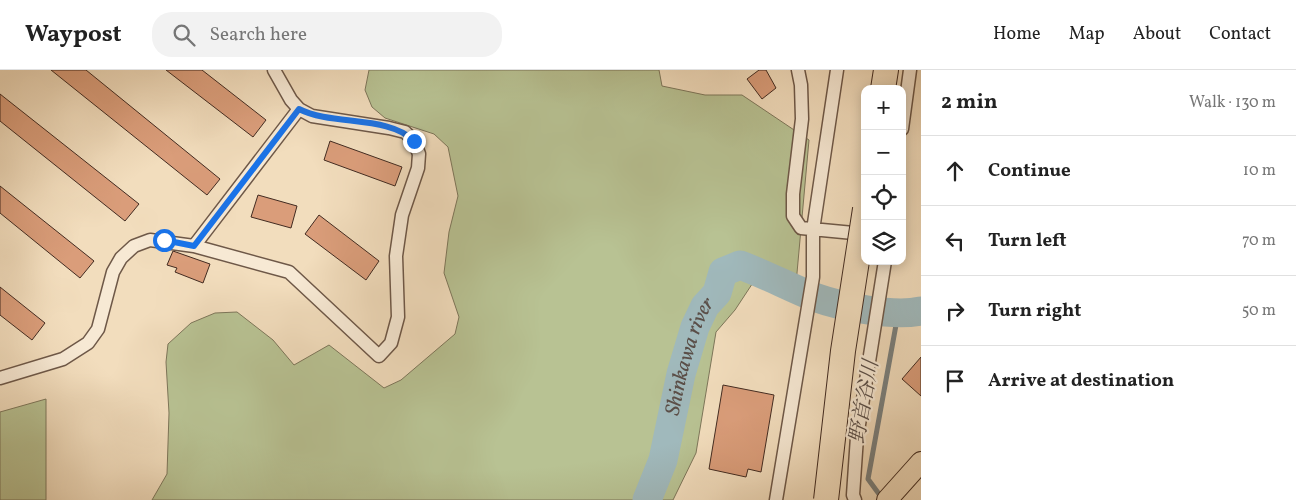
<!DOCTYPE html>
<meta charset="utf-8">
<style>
body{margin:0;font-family:Vollkorn,"Noto Serif JP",serif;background:#f2f2f2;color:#222}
.controls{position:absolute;right:15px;top:15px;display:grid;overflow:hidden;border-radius:10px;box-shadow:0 2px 12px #0003}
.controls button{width:45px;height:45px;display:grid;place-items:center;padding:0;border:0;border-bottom:1px solid #e0e0e0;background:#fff;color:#222;font:25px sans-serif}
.stop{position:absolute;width:15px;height:15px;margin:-11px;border:4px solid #1a73e8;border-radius:50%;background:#fff}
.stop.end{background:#1a73e8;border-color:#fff;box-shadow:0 1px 5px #0008}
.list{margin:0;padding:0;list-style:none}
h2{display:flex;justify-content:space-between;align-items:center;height:65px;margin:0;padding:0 20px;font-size:21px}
h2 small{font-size:16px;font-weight:400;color:#767676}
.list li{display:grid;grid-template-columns:32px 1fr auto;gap:15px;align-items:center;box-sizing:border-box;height:70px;padding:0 20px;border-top:1px solid #e0e0e0}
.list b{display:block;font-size:19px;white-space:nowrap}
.list em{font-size:16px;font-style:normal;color:#767676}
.icon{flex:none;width:28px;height:28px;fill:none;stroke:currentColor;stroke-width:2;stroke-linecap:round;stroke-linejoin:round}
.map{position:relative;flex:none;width:921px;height:430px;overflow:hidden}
header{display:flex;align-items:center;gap:30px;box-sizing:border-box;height:70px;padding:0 25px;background:#fff;border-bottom:1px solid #e0e0e0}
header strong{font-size:24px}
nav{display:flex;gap:28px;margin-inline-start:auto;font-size:18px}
.search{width:350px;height:45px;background:#f2f2f2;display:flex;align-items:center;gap:12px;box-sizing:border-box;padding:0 18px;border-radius:20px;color:#767676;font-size:19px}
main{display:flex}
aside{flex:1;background:#fff}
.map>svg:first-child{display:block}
.green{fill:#b8c293;stroke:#7d765a}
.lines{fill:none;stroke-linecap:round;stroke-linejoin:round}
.stream{stroke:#7a807e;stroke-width:5}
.river{stroke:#a0b9bc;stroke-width:29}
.building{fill:#da9d7a;stroke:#422b21}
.minor-casing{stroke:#6e5848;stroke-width:15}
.primary-casing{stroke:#422b21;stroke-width:22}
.motorway-casing{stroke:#422b21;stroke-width:26}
.minor{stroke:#f7e9d4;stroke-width:12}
.primary{stroke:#f2ddbd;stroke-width:20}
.motorway{stroke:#f2ddbd;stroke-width:24}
.motorway-bridge-casing{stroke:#422b21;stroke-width:26;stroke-linecap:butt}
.motorway-bridge{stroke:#f2ddbd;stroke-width:24}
.route{stroke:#1a73e8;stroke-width:6}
.labels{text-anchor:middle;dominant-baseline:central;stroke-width:4.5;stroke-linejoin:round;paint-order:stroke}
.water-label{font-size:21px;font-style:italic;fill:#5a4e48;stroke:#f7e9d4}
</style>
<header>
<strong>Waypost</strong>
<div class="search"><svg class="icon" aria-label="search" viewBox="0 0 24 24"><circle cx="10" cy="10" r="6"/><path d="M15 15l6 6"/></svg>Search here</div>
<nav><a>Home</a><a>Map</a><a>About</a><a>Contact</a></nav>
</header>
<main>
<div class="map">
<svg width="921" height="430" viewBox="0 0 921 430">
<rect width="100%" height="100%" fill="#f2ddbd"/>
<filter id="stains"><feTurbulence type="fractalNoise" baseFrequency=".004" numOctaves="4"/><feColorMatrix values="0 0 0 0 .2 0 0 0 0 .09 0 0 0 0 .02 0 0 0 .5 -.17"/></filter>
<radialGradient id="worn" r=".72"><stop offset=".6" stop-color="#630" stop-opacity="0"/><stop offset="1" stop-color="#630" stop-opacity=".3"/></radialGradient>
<path class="green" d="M369,0H659L662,16L705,25H742L809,70L796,214L764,196L735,240L716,262L696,383L673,430H152L167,404L169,343L166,292L168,274L191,253L215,243L237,242L273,270L294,295L329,275L384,318L401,310L455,264L459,247L444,203L449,162L458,126L448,77L434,64L385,48L372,37L365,20Z
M46,329V430H0V342Z"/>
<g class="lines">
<path class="stream" d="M879,424L868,409L898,244"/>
<path class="river" id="s1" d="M647,430L663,390L681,304L695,257L705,236L717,223L723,202L740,195C765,204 789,217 814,227C842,237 893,247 921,241"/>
</g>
<path class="building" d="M51,0H86L220,109L207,125Z
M166,0H202L266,50L253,67Z
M759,0H766L776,18L762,29L747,9Z
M0,24L139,134L125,151L0,51Z
M330,71L402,97L395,116L324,90Z
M0,116L94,191L80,208L0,143Z
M258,125L297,136L291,158L251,147Z
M319,145L379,191L366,210L305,164Z
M173,181L210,194L203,213L175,202L177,198L167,195Z
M0,217L45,253L32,270L0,245Z
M921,287V326L902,309Z
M723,315L774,325L761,402L748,399L746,407L709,399Z"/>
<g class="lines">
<g class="minor-casing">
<path id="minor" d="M798,0L801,15L802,49L793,124V146L801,158L864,164
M902,59L910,0
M194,176L299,39
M0,308L63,289L88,273L98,259L113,202L121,188L134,176L150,170L194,176L289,202L379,286L391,273L398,247L396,186L402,145L418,98L419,84L414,71L405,62L389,58L312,46L299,39L291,30L274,0
M776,430L813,207V160L837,0
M855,430L853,425L857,367L885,191"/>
</g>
<g class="primary-casing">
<path id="primary" d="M887,430L921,392"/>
</g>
<g class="motorway-casing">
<path id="motorway" d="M883,19L886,0"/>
</g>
<use href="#minor" class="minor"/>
<use href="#primary" class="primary"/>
<use href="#motorway" class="motorway"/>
<g class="motorway-bridge-casing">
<path id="motorway-bridge" d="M826,430L843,281L865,139"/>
</g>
<use href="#motorway-bridge" class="motorway-bridge"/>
</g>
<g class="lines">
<path class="route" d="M164,170L194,176L299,39C332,56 389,45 414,71"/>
</g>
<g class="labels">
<g class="water-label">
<text stroke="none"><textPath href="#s1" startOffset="150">Shinkawa river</textPath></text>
<text transform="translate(865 332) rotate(-80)">野首谷川</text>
</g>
</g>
<rect width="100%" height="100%" filter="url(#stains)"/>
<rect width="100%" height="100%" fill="url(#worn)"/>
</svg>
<div class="controls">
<button>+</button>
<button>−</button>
<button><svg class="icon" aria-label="locate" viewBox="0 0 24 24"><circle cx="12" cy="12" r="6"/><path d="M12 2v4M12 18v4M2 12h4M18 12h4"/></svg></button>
<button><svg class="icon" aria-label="layers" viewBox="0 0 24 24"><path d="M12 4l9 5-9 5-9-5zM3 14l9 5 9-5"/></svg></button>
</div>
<div class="stop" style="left:164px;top:170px"></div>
<div class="stop end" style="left:414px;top:71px"></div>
</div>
<aside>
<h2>2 min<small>Walk · 130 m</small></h2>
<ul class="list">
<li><svg class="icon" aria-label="ahead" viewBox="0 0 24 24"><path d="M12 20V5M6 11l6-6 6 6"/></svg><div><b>Continue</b></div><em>10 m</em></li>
<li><svg class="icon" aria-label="left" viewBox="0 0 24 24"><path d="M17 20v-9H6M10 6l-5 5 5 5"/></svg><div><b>Turn left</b></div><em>70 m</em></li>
<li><svg class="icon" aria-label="right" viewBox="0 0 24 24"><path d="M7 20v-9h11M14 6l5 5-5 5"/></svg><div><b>Turn right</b></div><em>50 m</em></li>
<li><svg class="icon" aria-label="arrive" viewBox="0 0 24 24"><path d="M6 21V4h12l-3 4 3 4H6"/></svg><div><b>Arrive at destination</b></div></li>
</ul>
</aside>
</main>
